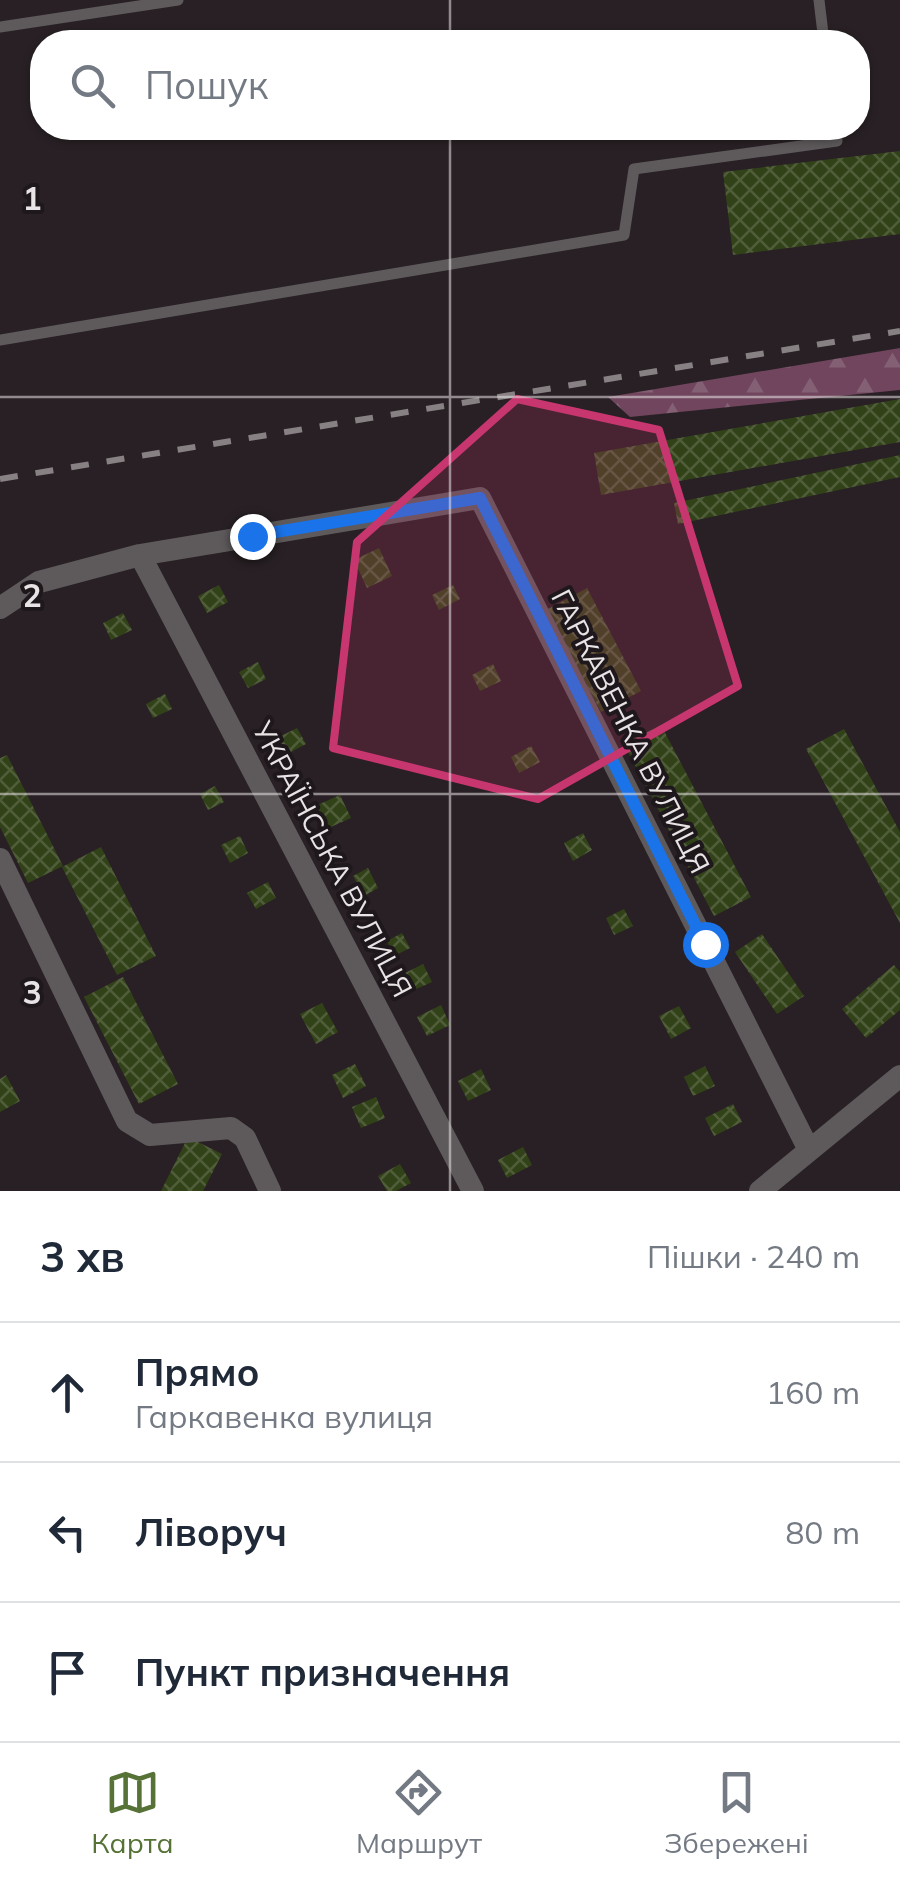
<!DOCTYPE html>
<html lang="uk">
<meta charset="utf-8">
<style>
body{margin:0;font-family:Mulish,sans-serif;background:#f2f2f3;color:#1f2937}
.stop{position:absolute;width:30px;height:30px;margin:-22px;border:8px solid #1a73e8;border-radius:50%;background:#fff}
.stop.end{background:#1a73e8;border-color:#fff;box-shadow:0 2px 10px #0008}
.list{margin:0;padding:0;list-style:none}
h2{display:flex;justify-content:space-between;align-items:center;height:130px;margin:0;padding:0 40px;font-size:42px}
h2 small{font-size:32px;font-weight:400;color:#747a83}
.list li{display:grid;grid-template-columns:65px 1fr auto;gap:30px;align-items:center;box-sizing:border-box;height:140px;padding:0 40px;border-top:2px solid #e0e1e3}
.list b{display:block;font-size:38px;white-space:nowrap}
.list p{margin:0;font-size:32px;white-space:nowrap;color:#747a83}
.list em{font-size:32px;font-style:normal;color:#747a83}
.icon{flex:none;width:55px;height:55px;fill:none;stroke:currentColor;stroke-width:2;stroke-linecap:round;stroke-linejoin:round}
.map{position:relative;flex:none;width:900px;height:1191px;overflow:hidden}
.search{position:absolute;background:#fff;box-shadow:0 2px 8px #0004;left:30px;right:30px;top:30px;height:110px;display:flex;align-items:center;gap:25px;box-sizing:border-box;padding:0 35px;border-radius:40px;color:#747a83;font-size:38px}
.sheet{height:550px;background:#fff}
nav{display:flex;justify-content:space-around;align-items:center;box-sizing:border-box;height:140px;border-top:2px solid #e0e1e3;background:#fff;font-size:28px;color:#747a83}
nav a{display:grid;justify-items:center;gap:5px}
nav .on{color:#567236}
.map>svg:first-child{display:block}
.forest{fill:url(#forest-firs)}
.building{fill:url(#building-cross-hatch)}
.lines{fill:none;stroke-linecap:round;stroke-linejoin:round}
.lane{stroke:#5e5a5c;stroke-width:11}
.street{stroke:#5e5a5c;stroke-width:22}
.rail{stroke:#888184;stroke-width:6;stroke-dasharray:18 18;stroke-linecap:butt}
.route{stroke:#1a73e8;stroke-width:12}
.marked{fill:#c83670;fill-opacity:0.2;stroke:#c83670;stroke-width:8;stroke-linejoin:round}
.grid{fill:none;stroke:#e8e3e5;stroke-width:2.5;stroke-opacity:0.55}
.labels{text-anchor:middle;dominant-baseline:central;stroke-width:8;stroke-linejoin:round;paint-order:stroke}
.street-label{font-size:28px;fill:#e8e3e5;stroke:#1e171b}
.grid-label{font-size:32px;text-anchor:middle;font-weight:bold;fill:#e8e3e5;stroke:#1e171b;stroke-width:8;stroke-linejoin:round;paint-order:stroke}
</style>
<div class="map">
<svg width="900" height="1191" viewBox="0 0 900 1191">
<defs>
<pattern id="forest-firs" width="22" height="20" patternUnits="userSpaceOnUse" patternTransform="scale(2.5)"><rect width="22" height="20" fill="#70455d"/><path d="M5 1l3.5 6h-7zM16 11l3.5 6h-7z" fill="#846074"/></pattern>
<pattern id="building-cross-hatch" width="8" height="8" patternUnits="userSpaceOnUse" patternTransform="scale(2.5)"><rect width="8" height="8" fill="#324218"/><path d="M0 0l8 8M0 8l8-8" fill="none" stroke="#505d39"/></pattern>
</defs>
<rect width="100%" height="100%" fill="#282024"/>
<path class="forest" d="M900,348V390L630,417L608,397Z"/>
<path class="building" d="M900,151V234L733,255L723,172Z
M900,399V442L601,495L594,453Z
M900,455V477L678,524L674,503Z
M379,548L392,576L367,588L354,560Z
M219,585L228,602L207,613L198,596Z
M453,585L460,599L439,610L432,595Z
M587,588L641,691L601,712L546,610Z
M123,613L132,630L111,640L103,623Z
M258,662L266,679L248,688L239,672Z
M493,664L501,681L480,691L472,675Z
M165,694L172,709L153,718L146,704Z
M661,725L751,897L714,916L624,744Z
M297,728L306,744L285,755L277,738Z
M844,729L900,832V923L806,749Z
M531,746L540,762L519,773L511,757Z
M7,755L63,866L28,883L0,827V758Z
M215,786L224,802L208,810L200,794Z
M340,795L351,818L324,830L313,807Z
M583,833L592,850L573,861L564,843Z
M240,836L248,853L230,863L221,845Z
M101,847L156,956L117,975L62,867Z
M368,868L378,888L364,896L353,876Z
M268,882L276,898L256,909L247,893Z
M624,909L633,926L614,935L606,918Z
M402,933L410,948L394,956L387,941Z
M762,934L804,996L777,1014L735,952Z
M423,964L432,982L414,990L405,973Z
M894,965L900,972V1010L866,1038L842,1009Z
M123,977L178,1084L139,1104L84,997Z
M322,1003L338,1032L316,1044L300,1014Z
M441,1005L450,1025L427,1036L417,1017Z
M679,1006L691,1028L671,1039L659,1016Z
M355,1064L366,1086L343,1098L332,1075Z
M705,1066L715,1086L693,1096L684,1077Z
M481,1069L491,1090L468,1101L458,1081Z
M6,1075L20,1101L0,1112V1079Z
M376,1097L385,1118L361,1128L352,1107Z
M733,1104L742,1122L714,1136L705,1118Z
M188,1137L222,1154L203,1191H161Z
M523,1147L532,1165L507,1178L498,1160Z
M400,1164L411,1183L396,1191H387L378,1176Z"/>
<g class="lines">
<path class="lane" d="M819,0L824,42
M0,27L178,0
M0,340L624,235L634,169L837,141L836,128"/>
<path class="street" d="M140,555L473,1191
M0,608L39,582L140,555L480,498L809,1150
M0,859L127,1121L150,1135L231,1128L245,1138L270,1191
M760,1191L900,1076"/>
<path class="rail" d="M0,479L900,331"/>
</g>
<g class="lines">
<path class="route" d="M252,536L480,498L705,944"/>
</g>
<path class="marked" d="M517,399L659,430L738,686L538,799L333,748L357,542Z"/>
<path class="grid" d="M450,0V42M450,128V1191M0,397H900M0,794H900"/>
<g class="labels">
<g class="street-label">
<text transform="translate(631 731) rotate(63)">ГАРКАВЕНКА ВУЛИЦЯ</text>
<text transform="translate(333 859) rotate(62)">УКРАЇНСЬКА ВУЛИЦЯ</text>
</g>
</g>
<g class="grid-label">
<text x="32" y="210">1</text>
<text x="32" y="607">2</text>
<text x="32" y="1004">3</text>
</g>
</svg>
<div class="stop" style="left:705px;top:944px"></div>
<div class="stop end" style="left:252px;top:536px"></div>
<div class="search"><svg class="icon" aria-label="search" viewBox="0 0 24 24"><circle cx="10" cy="10" r="6"/><path d="M15 15l6 6"/></svg>Пошук</div>
</div>
<section class="sheet">
<h2>3 хв<small>Пішки · 240 m</small></h2>
<ul class="list">
<li><svg class="icon" aria-label="ahead" viewBox="0 0 24 24"><path d="M12 20V5M6 11l6-6 6 6"/></svg><div><b>Прямо</b><p>Гаркавенка вулиця</p></div><em>160 m</em></li>
<li><svg class="icon" aria-label="left" viewBox="0 0 24 24"><path d="M17 20v-9H6M10 6l-5 5 5 5"/></svg><div><b>Ліворуч</b></div><em>80 m</em></li>
<li><svg class="icon" aria-label="arrive" viewBox="0 0 24 24"><path d="M6 21V4h12l-3 4 3 4H6"/></svg><div><b>Пункт призначення</b></div></li>
</ul>
</section>
<nav>
<a class="on"><svg class="icon" aria-label="map" viewBox="0 0 24 24"><path d="M3 6l6-2 6 2 6-2v14l-6 2-6-2-6 2zM9 4v14M15 6v14"/></svg>Карта</a>
<a><svg class="icon" aria-label="directions" viewBox="0 0 24 24"><path d="M12 3l9 9-9 9-9-9zM9 14v-3h6M13 9l2 2-2 2"/></svg>Маршрут</a>
<a><svg class="icon" aria-label="saved" viewBox="0 0 24 24"><path d="M7 4h10v16l-5-4-5 4z"/></svg>Збережені</a>
</nav>
